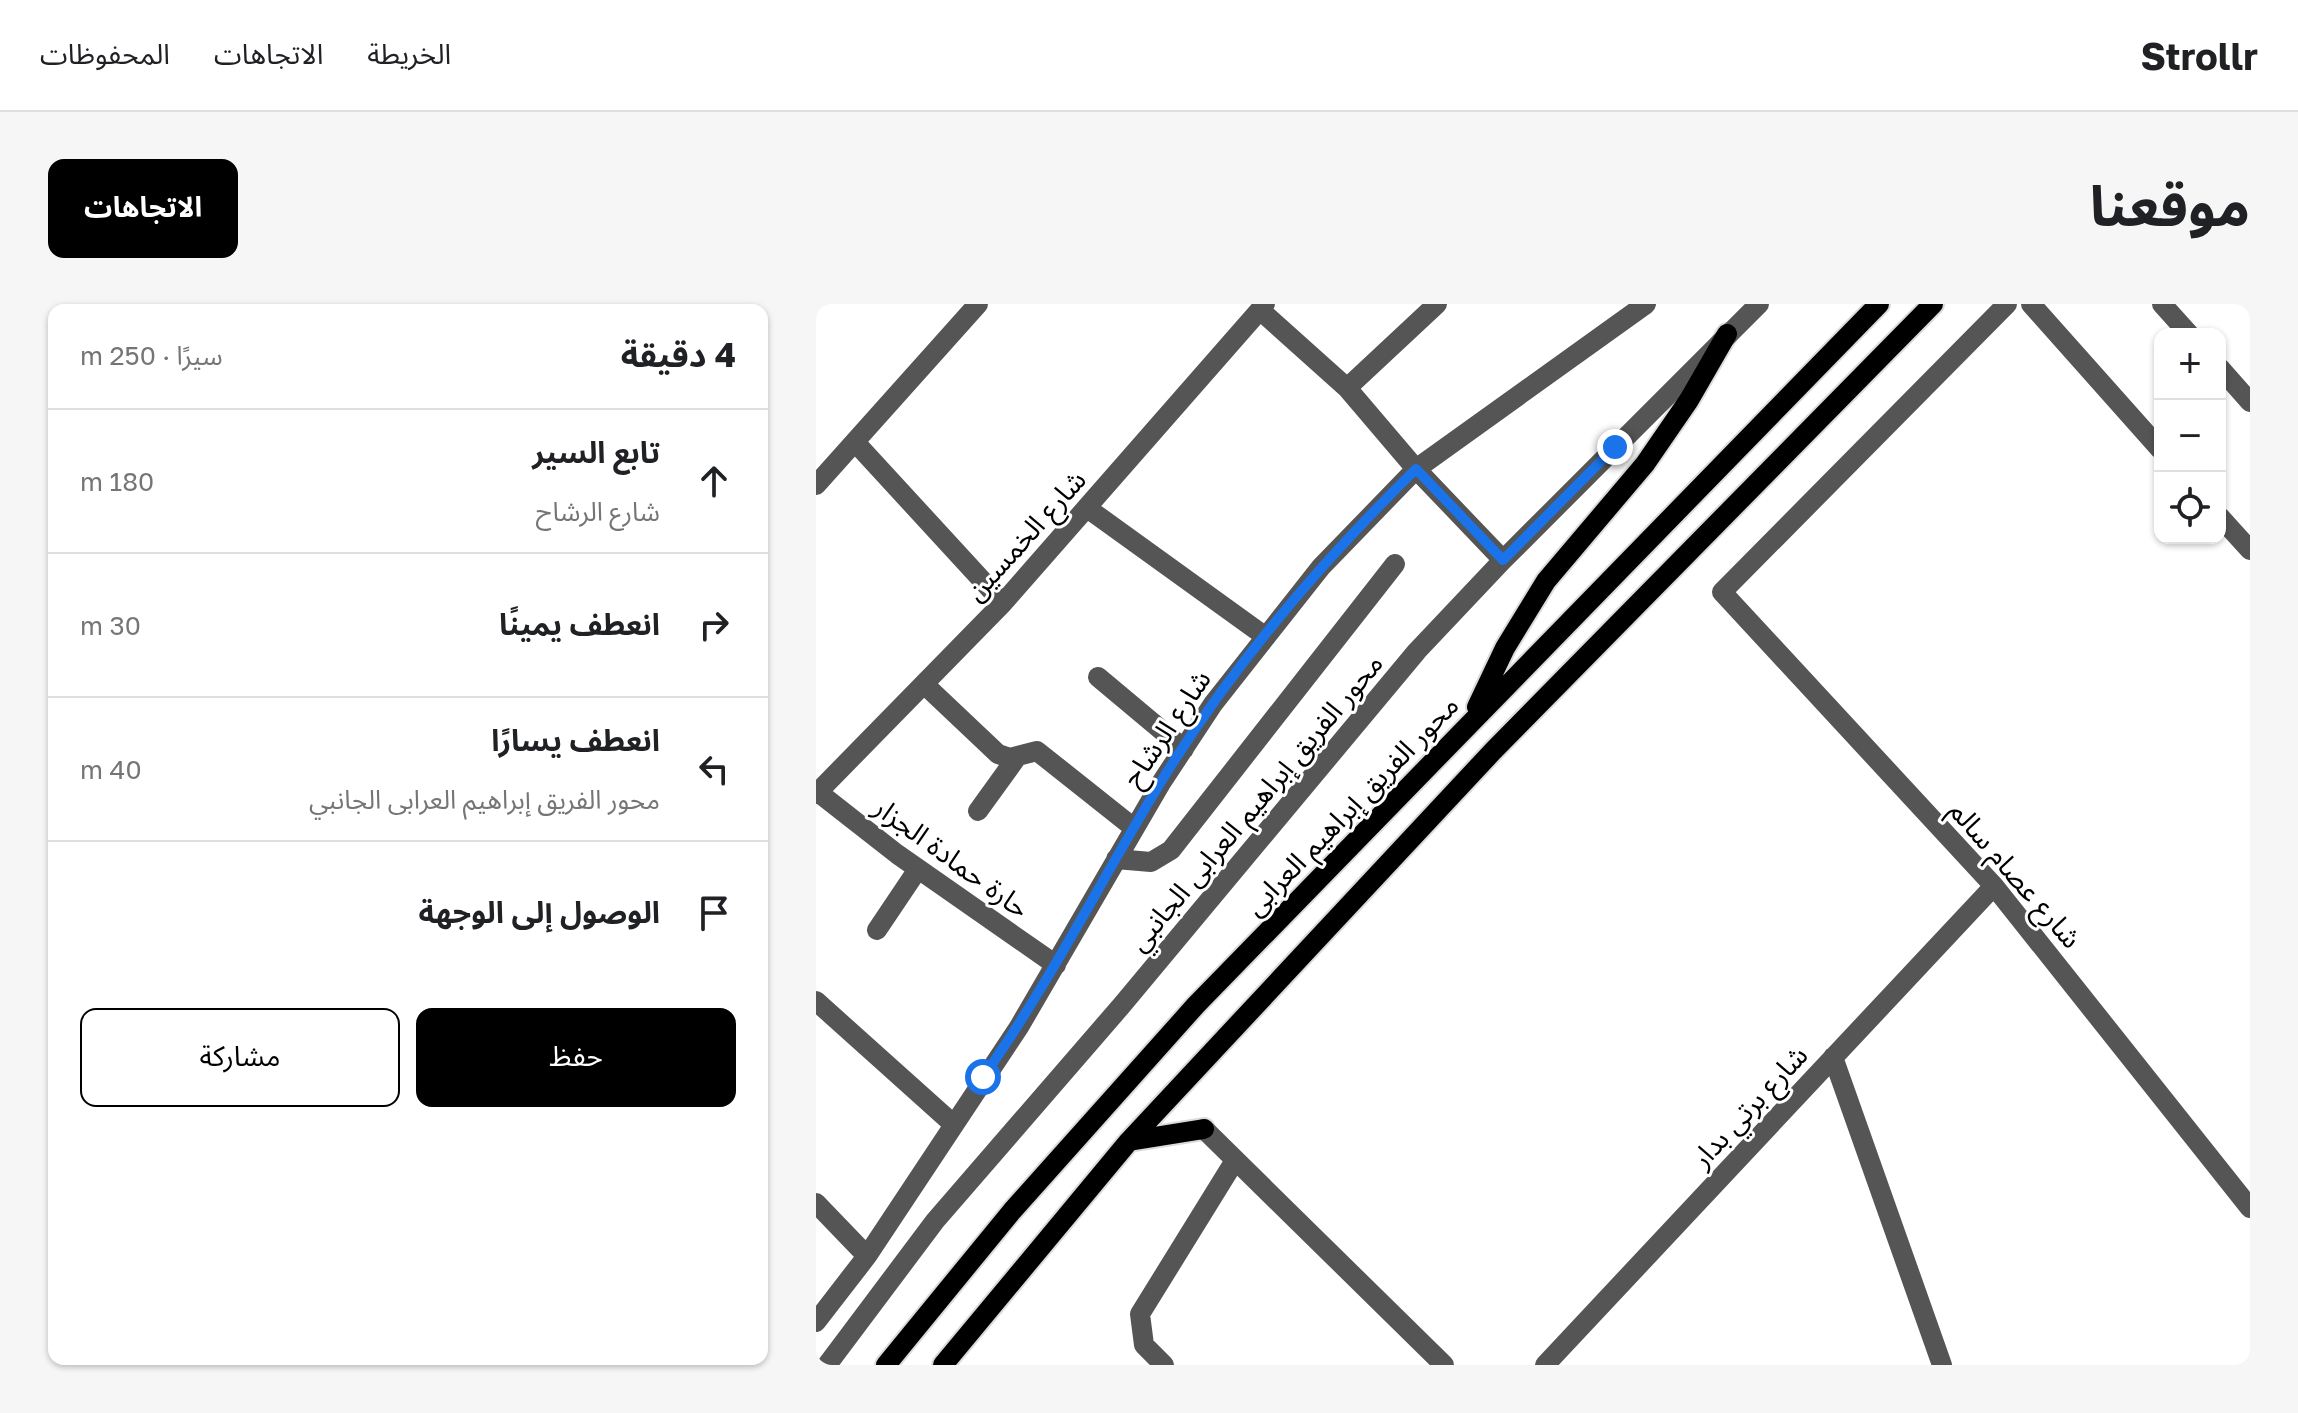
<!DOCTYPE html>
<html lang="ar">
<meta charset="utf-8">
<style>
body{margin:0;font-family:"Golos Text","Noto Sans Arabic",sans-serif;background:#f6f6f6;color:#202124;direction:rtl}
.controls{position:absolute;right:24px;top:24px;display:grid;overflow:hidden;border-radius:16px;box-shadow:0 2px 6px #0004}
.controls button{width:72px;height:72px;display:grid;place-items:center;padding:0;border:0;border-bottom:2px solid #e0e0e0;background:#fff;color:#202124;font:40px sans-serif}
.stop{position:absolute;width:24px;height:24px;margin:-18px;border:6px solid #1a73e8;border-radius:50%;background:#fff}
.stop.end{background:#1a73e8;border-color:#fff;box-shadow:0 2px 8px #0008}
.list{margin:0;padding:0;list-style:none}
h2{display:flex;justify-content:space-between;align-items:center;height:104px;margin:0;padding:0 32px;font-size:34px}
h2 small{font-size:26px;font-weight:400;color:#757577}
.list li{display:grid;grid-template-columns:52px 1fr auto;gap:24px;align-items:center;box-sizing:border-box;height:144px;padding:0 32px;border-top:2px solid #e0e0e0}
.list b{display:block;font-size:30px;white-space:nowrap}
.list p{margin:0;font-size:26px;white-space:nowrap;color:#757577}
.list em{font-size:26px;font-style:normal;color:#757577}
.actions{display:flex;gap:16px;padding:24px 32px}
.actions a{flex:1;padding:18px 0;border:2px solid #000;border-radius:16px;text-align:center;font-size:28px;color:#000}
.actions .main{background:#000;color:#fff}
.icon{flex:none;width:44px;height:44px;fill:none;stroke:currentColor;stroke-width:2;stroke-linecap:round;stroke-linejoin:round}
.map{position:relative;flex:none;width:1434px;height:1061px;overflow:hidden;direction:ltr;border-radius:16px}
header{display:flex;align-items:center;gap:48px;box-sizing:border-box;height:112px;padding:0 40px;background:#fff;border-bottom:2px solid #e0e0e0}
header strong{font-size:38px}
nav{display:flex;gap:44px;margin-inline-start:auto;font-size:28px}
.intro{display:flex;align-items:center;justify-content:space-between;box-sizing:border-box;height:192px;padding:0 48px}
h1{margin:0;font-size:56px}
.button{padding:20px 36px;border-radius:16px;background:#000;color:#fff;font-size:28px;font-weight:700}
main{display:flex;gap:48px;padding:0 48px}
aside{flex:1;background:#fff;border-radius:16px;box-shadow:0 2px 6px #0004}
.map>svg:first-child{display:block}
.lines{fill:none;stroke-linecap:round;stroke-linejoin:round}
.major-casing{stroke:#dbdbdb;stroke-width:24}
.minor{stroke:#555;stroke-width:20}
.major{stroke:#000;stroke-width:20}
.route{stroke:#1a73e8;stroke-width:10}
.labels{text-anchor:middle;dominant-baseline:central;stroke-width:6;stroke-linejoin:round;paint-order:stroke}
.street-label{font-size:28px;fill:#000;stroke:#fff}
</style>
<header>
<strong>Strollr</strong>
<nav><a>الخريطة</a><a>الاتجاهات</a><a>المحفوظات</a></nav>
</header>
<div class="intro"><h1>موقعنا</h1><a class="button">الاتجاهات</a></div>
<main>
<div class="map">
<svg width="1434" height="1061" viewBox="0 0 1434 1061">
<rect width="100%" height="100%" fill="#fff"/>
<g class="lines">
<g class="major-casing">
<path id="major" d="M661,403L689,344L730,277L829,160L873,96L911,30
M313,837L388,825
M70,1061L196,907L380,701L1063,0
M127,1061L313,837L677,447L1117,0"/>
</g>
<path class="minor" d="M1191,0L906,288L1178,582L1434,904
M1215,0L1344,145
M1346,0L1373,30
M444,6L531,84L600,165L687,256
M1404,64L1434,98
M531,84L621,0
M39,138L187,299
M0,181L162,0
M271,204L450,333
M1404,213L1434,246
M282,373L368,445
M108,380L182,450L194,454L221,447L318,524
M2,488L81,550L240,661
M0,490L187,299L449,0
M162,507L201,453
M300,555L335,558L355,546L579,260
M61,626L102,565
M0,697L136,819
M1017,753L1126,1061
M388,825L628,1061
M0,899L51,952
M0,1018L51,952L203,723L345,479L397,400L505,263L600,165L830,0
M11,1061L119,917L306,701L601,347L687,256L943,0
M348,1061L328,1041L324,1010L418,858
M729,1061L1178,582"/>
<use href="#major" class="major"/>
</g>
<g class="lines">
<path class="route" d="M167,773C233,680 284,578 343,481C413,366 504,259 600,165L687,256L799,143"/>
</g>
<g class="labels">
<g class="street-label">
<text transform="translate(209 231) rotate(-48)">شارع الخمسين</text>
<text transform="translate(350 424) rotate(-56)">شارع الرشاح</text>
<text transform="translate(439 498) rotate(-50)">محور الفريق إبراهيم العرابى الجانبي</text>
<text transform="translate(535 501) rotate(-46)">محور الفريق إبراهيم العرابى</text>
<text transform="translate(136 553) rotate(36)">حارة حمادة الجزار</text>
<text transform="translate(1200 570) rotate(49)">شارع عصام سالم</text>
<text transform="translate(933 802) rotate(-47)">شارع برتي بدار</text>
</g>
</g>
</svg>
<div class="controls">
<button>+</button>
<button>−</button>
<button><svg class="icon" aria-label="locate" viewBox="0 0 24 24"><circle cx="12" cy="12" r="6"/><path d="M12 2v4M12 18v4M2 12h4M18 12h4"/></svg></button>
</div>
<div class="stop" style="left:167px;top:773px"></div>
<div class="stop end" style="left:799px;top:143px"></div>
</div>
<aside>
<h2>4 دقيقة<small>سيرًا · 250 m</small></h2>
<ul class="list">
<li><svg class="icon" aria-label="ahead" viewBox="0 0 24 24"><path d="M12 20V5M6 11l6-6 6 6"/></svg><div><b>تابع السير</b><p>شارع الرشاح</p></div><em>180 m</em></li>
<li><svg class="icon" aria-label="right" viewBox="0 0 24 24"><path d="M7 20v-9h11M14 6l5 5-5 5"/></svg><div><b>انعطف يمينًا</b></div><em>30 m</em></li>
<li><svg class="icon" aria-label="left" viewBox="0 0 24 24"><path d="M17 20v-9H6M10 6l-5 5 5 5"/></svg><div><b>انعطف يسارًا</b><p>محور الفريق إبراهيم العرابى الجانبي</p></div><em>40 m</em></li>
<li><svg class="icon" aria-label="arrive" viewBox="0 0 24 24"><path d="M6 21V4h12l-3 4 3 4H6"/></svg><div><b>الوصول إلى الوجهة</b></div></li>
</ul>
<div class="actions"><a class="main">حفظ</a><a>مشاركة</a></div>
</aside>
</main>
